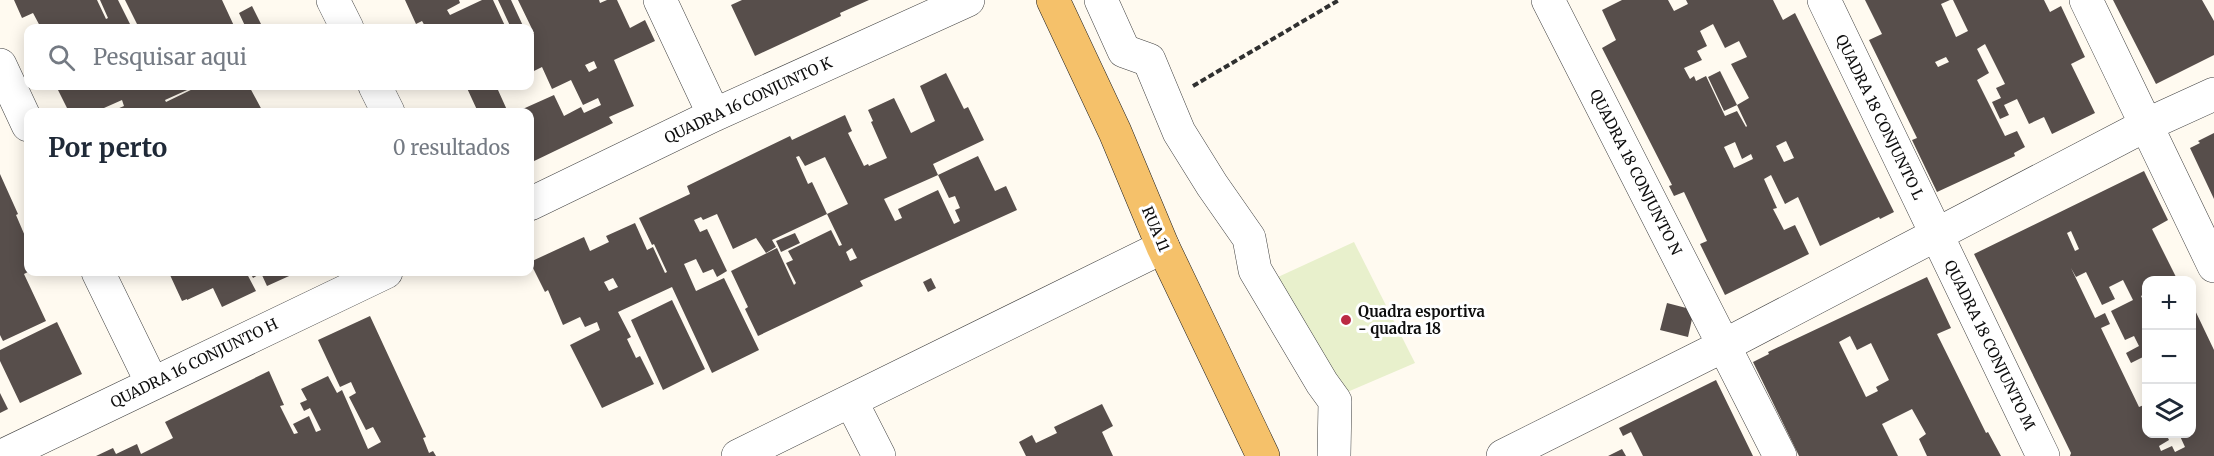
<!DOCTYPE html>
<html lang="pt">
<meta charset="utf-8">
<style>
body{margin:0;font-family:Merriweather,serif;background:#f2f2f3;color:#1f2937}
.controls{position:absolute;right:18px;bottom:18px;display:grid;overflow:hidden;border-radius:12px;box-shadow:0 3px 15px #0003}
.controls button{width:54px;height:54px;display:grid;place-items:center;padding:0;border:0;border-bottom:2px solid #e0e1e3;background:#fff;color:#1f2937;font:30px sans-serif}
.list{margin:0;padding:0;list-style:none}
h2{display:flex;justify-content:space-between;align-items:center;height:78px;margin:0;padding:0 24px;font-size:26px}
h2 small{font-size:20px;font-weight:400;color:#747a83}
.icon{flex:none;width:33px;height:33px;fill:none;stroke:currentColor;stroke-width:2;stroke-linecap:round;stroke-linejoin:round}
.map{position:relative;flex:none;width:2214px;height:456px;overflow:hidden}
.search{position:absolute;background:#fff;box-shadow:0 3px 15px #0003;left:24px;top:24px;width:510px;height:66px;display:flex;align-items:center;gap:15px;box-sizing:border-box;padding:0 21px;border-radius:12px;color:#747a83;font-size:22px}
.panel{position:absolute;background:#fff;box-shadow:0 3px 15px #0003;left:24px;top:108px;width:510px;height:168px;border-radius:12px}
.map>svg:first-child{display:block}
.pitch{fill:#e8f0cc}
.building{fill:#574e4b;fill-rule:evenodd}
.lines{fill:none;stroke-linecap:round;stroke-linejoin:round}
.minor-casing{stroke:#414141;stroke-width:34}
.major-casing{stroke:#1f1f1f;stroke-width:34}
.path{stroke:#303030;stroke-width:4;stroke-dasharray:6 3;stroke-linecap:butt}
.minor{stroke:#fff;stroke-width:33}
.major{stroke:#f5c16a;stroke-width:33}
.poi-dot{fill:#bb2a43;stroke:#fff;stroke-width:2}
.labels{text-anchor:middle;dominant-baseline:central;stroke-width:6;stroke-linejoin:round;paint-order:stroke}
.street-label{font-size:15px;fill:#0e0e0e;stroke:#fff}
.poi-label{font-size:15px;font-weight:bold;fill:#0e0e0e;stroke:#fff;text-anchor:start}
</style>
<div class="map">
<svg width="2214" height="456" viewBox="0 0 2214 456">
<rect width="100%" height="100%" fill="#fffaf0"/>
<path class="pitch" d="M1354,242L1415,363L1338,396L1278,277Z"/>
<path class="building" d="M14,0H97L106,19L108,18L100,0H118L132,28H41L33,13L22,18Z
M125,0H222L235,28H139Z
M405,0H459L460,3L447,10L450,15L482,0H493L506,28H426L422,21L416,24Z
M498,0H511L524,28H511Z
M518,0H599L600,3L607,0H617L630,28L645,20L655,41L614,60L634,106L609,117L613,123L530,163V112H516L554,95L564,116L581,107L584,113L601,105L598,98L583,105L571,80L552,89L542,67L530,73V35L534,33ZM594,61L597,68L589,72L585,65Z
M742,0H869L840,13L841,16L755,56L731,5Z
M1622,0H1668L1674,11L1688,4L1686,0H1773L1783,20L1795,13L1894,212L1880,219L1879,217L1820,246L1798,197L1785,204L1771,175L1764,179L1777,208L1773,209L1784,230L1795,225L1809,254L1725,295L1700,244L1707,241L1684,192L1674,196L1669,186L1672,185L1602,48L1616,40L1602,10ZM1713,24L1725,48L1739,41L1747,57L1731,64L1749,98L1737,105L1747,126L1746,127L1737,111L1725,116L1706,76L1696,81L1694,76L1690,79L1684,68L1702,60L1697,51L1707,46L1700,31ZM1786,141L1794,158L1784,162L1776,146ZM1735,142L1742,159L1751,154L1753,159L1734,168L1724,147Z
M1865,0H1950L1941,4L1956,37L1968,31L1953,0H2044L2050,12L2061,6L2085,57L2071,64L2095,113L2052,134L2044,117L2029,124L2017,99L2004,105L2009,115L2000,119L1992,102L2001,98L1996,88L2005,84L1985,44L1977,49L1989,73L1977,80L2005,136L2017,131L2025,147L2014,153L2015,156L1937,192L1912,140L1917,138L1869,40L1882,34ZM1946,57L1949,62L1938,67L1935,62Z
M2113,0H2202L2214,21V55L2156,84Z
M252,6L263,28H246L239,13Z
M1720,71L1737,105L1724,111L1708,77Z
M946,73L964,109L968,107L984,140L933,164L938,175L884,199L895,221L902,218L898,209L938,190L954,224L960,221L955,210L960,208L955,196L949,198L938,175L978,156L995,191L1006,186L1017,210L860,281L863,286L758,336L745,309L748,307L731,271L777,248L794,285L796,283L786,263L793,260L788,251L831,230L839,246L842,245L827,214L848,204L825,157L805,166L799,156L796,157L808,184L812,182L827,214L772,240L776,247L766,253L756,238L733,249L717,214L703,220L701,217L694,220L700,232L707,229L727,271L717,277L713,269L703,273L696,259L684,264L696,291L724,278L759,350L712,373L672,287L618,312L631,337L627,339L636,358L640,356L654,384L602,408L570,345L600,330L597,322L585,327L580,317L563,325L548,290L545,292L530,262L584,237L590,251L609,242L606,236L635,223L647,250L653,247L665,273L667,272L654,244L652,245L639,218L690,194L687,186L790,136L792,140L845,115L852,131L848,133L864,166L868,164L869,166L887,158L871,122L873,121L868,110L894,98L911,133L935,121L920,86ZM852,248L857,258L850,261L846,252ZM613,278L618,287L609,291L604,282Z
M56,86H196L165,100L166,102L199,86H249L263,112H110L124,106L122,100L95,112H69Z
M466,86H507L498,90L507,110L502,112H478Z
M2214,133V199L2190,148L2200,143L2198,141Z
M2144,171L2168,220L2152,229L2177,279L2179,278L2180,280H2146V293L2141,296L2144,302L2146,301V365L2143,357L2131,363L2126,353L2139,346L2134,336L2125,340L2111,311L2133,300L2123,280L2109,287L2115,299L2102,305L2086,272L2076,277L2071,268L2095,318L2105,313L2110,324L2101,328L2139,407L2146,404V434H2172L2167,436L2169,440L2159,446L2161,451L2172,446L2175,452L2185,447L2179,434H2192V304L2214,350V456H2070L2071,453L1974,254ZM2071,231L2079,249L2075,251L2067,233Z
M0,174L18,214L16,215L28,243V272L24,274L46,321L3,341L0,335Z
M795,233L800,243L781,252L776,241Z
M177,272H246L256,291L222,307L213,288L187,300V299L182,301L170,275Z
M250,272H298L267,286L261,273L253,278Z
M1927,277L1951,328L1937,334L1986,433L1988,432L2001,456H1927L1919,439L1926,434L1912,409L1882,424L1898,456H1799L1753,362L1769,354L1768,352ZM1850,336L1857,350L1871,343L1889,380L1876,387L1878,391L1866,397L1839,342Z
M931,278L936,288L928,292L923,282Z
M672,300L705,369L663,390L631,320Z
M1667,303L1694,310L1688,337L1660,330Z
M370,316L426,437L423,438L429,453L433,451L436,456H96L113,448L116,454L137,444L141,454L173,438L165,422L269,371L284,405L280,406L294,434L298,433L293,424L309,416L316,432L321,430L310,408L304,411L300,403L307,400L301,389L328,376L337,393L342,390L368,449L381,442L373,427L366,430L349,397L356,393L351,382L340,387L318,340Z
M57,322L82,374L20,403L0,361V350Z
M1716,380L1753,456H1643L1631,432L1623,436L1619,428Z
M0,393L8,409L0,413Z
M1102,404L1113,426L1102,432L1113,456H1026L1019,442L1032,435L1036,443L1057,433L1054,427Z
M1622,449L1626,456H1608Z"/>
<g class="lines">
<g class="minor-casing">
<path id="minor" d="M333,0L347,28
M660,0L714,115
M1101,0L1124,51L1149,60L1179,132L1212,185L1249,238L1255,270L1322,383L1335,401L1334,456
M1548,0L1780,456
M1824,0L2043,456
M2086,0L2214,266
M0,65L28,125
M375,86L388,112
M530,204L714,115L968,0
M98,272L152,383
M851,401L879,456
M2,456L386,272
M738,456L1163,247
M1503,456L1725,345L2146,125L2214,94"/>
</g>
<g class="major-casing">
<path id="major" d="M1053,0L1115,132L1163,247L1263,456"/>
</g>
<path class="path" d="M1193,86L1339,0"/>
<use href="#minor" class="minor"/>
<use href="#major" class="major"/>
</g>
<circle class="poi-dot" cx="1346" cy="320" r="6"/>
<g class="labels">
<g class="street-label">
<text transform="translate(748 100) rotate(-25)">QUADRA 16 CONJUNTO K</text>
<text transform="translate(1880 117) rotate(64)">QUADRA 18 CONJUNTO L</text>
<text transform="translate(1636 172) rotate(63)">QUADRA 18 CONJUNTO N</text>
<text transform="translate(1156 229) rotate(67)">RUA 11</text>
<text transform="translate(1990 345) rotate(64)">QUADRA 18 CONJUNTO M</text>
<text transform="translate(194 363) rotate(-26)">QUADRA 16 CONJUNTO H</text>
</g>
<g class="poi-label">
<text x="1358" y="311">Quadra esportiva<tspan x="1358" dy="17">- quadra 18</tspan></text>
</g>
</g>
</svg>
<div class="controls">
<button>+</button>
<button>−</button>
<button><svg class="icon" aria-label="layers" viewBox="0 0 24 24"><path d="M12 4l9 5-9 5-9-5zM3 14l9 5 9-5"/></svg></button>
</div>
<div class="search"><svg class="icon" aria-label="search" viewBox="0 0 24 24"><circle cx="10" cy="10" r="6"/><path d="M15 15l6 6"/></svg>Pesquisar aqui</div>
<section class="panel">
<h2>Por perto<small>0 resultados</small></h2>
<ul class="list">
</ul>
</section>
</div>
